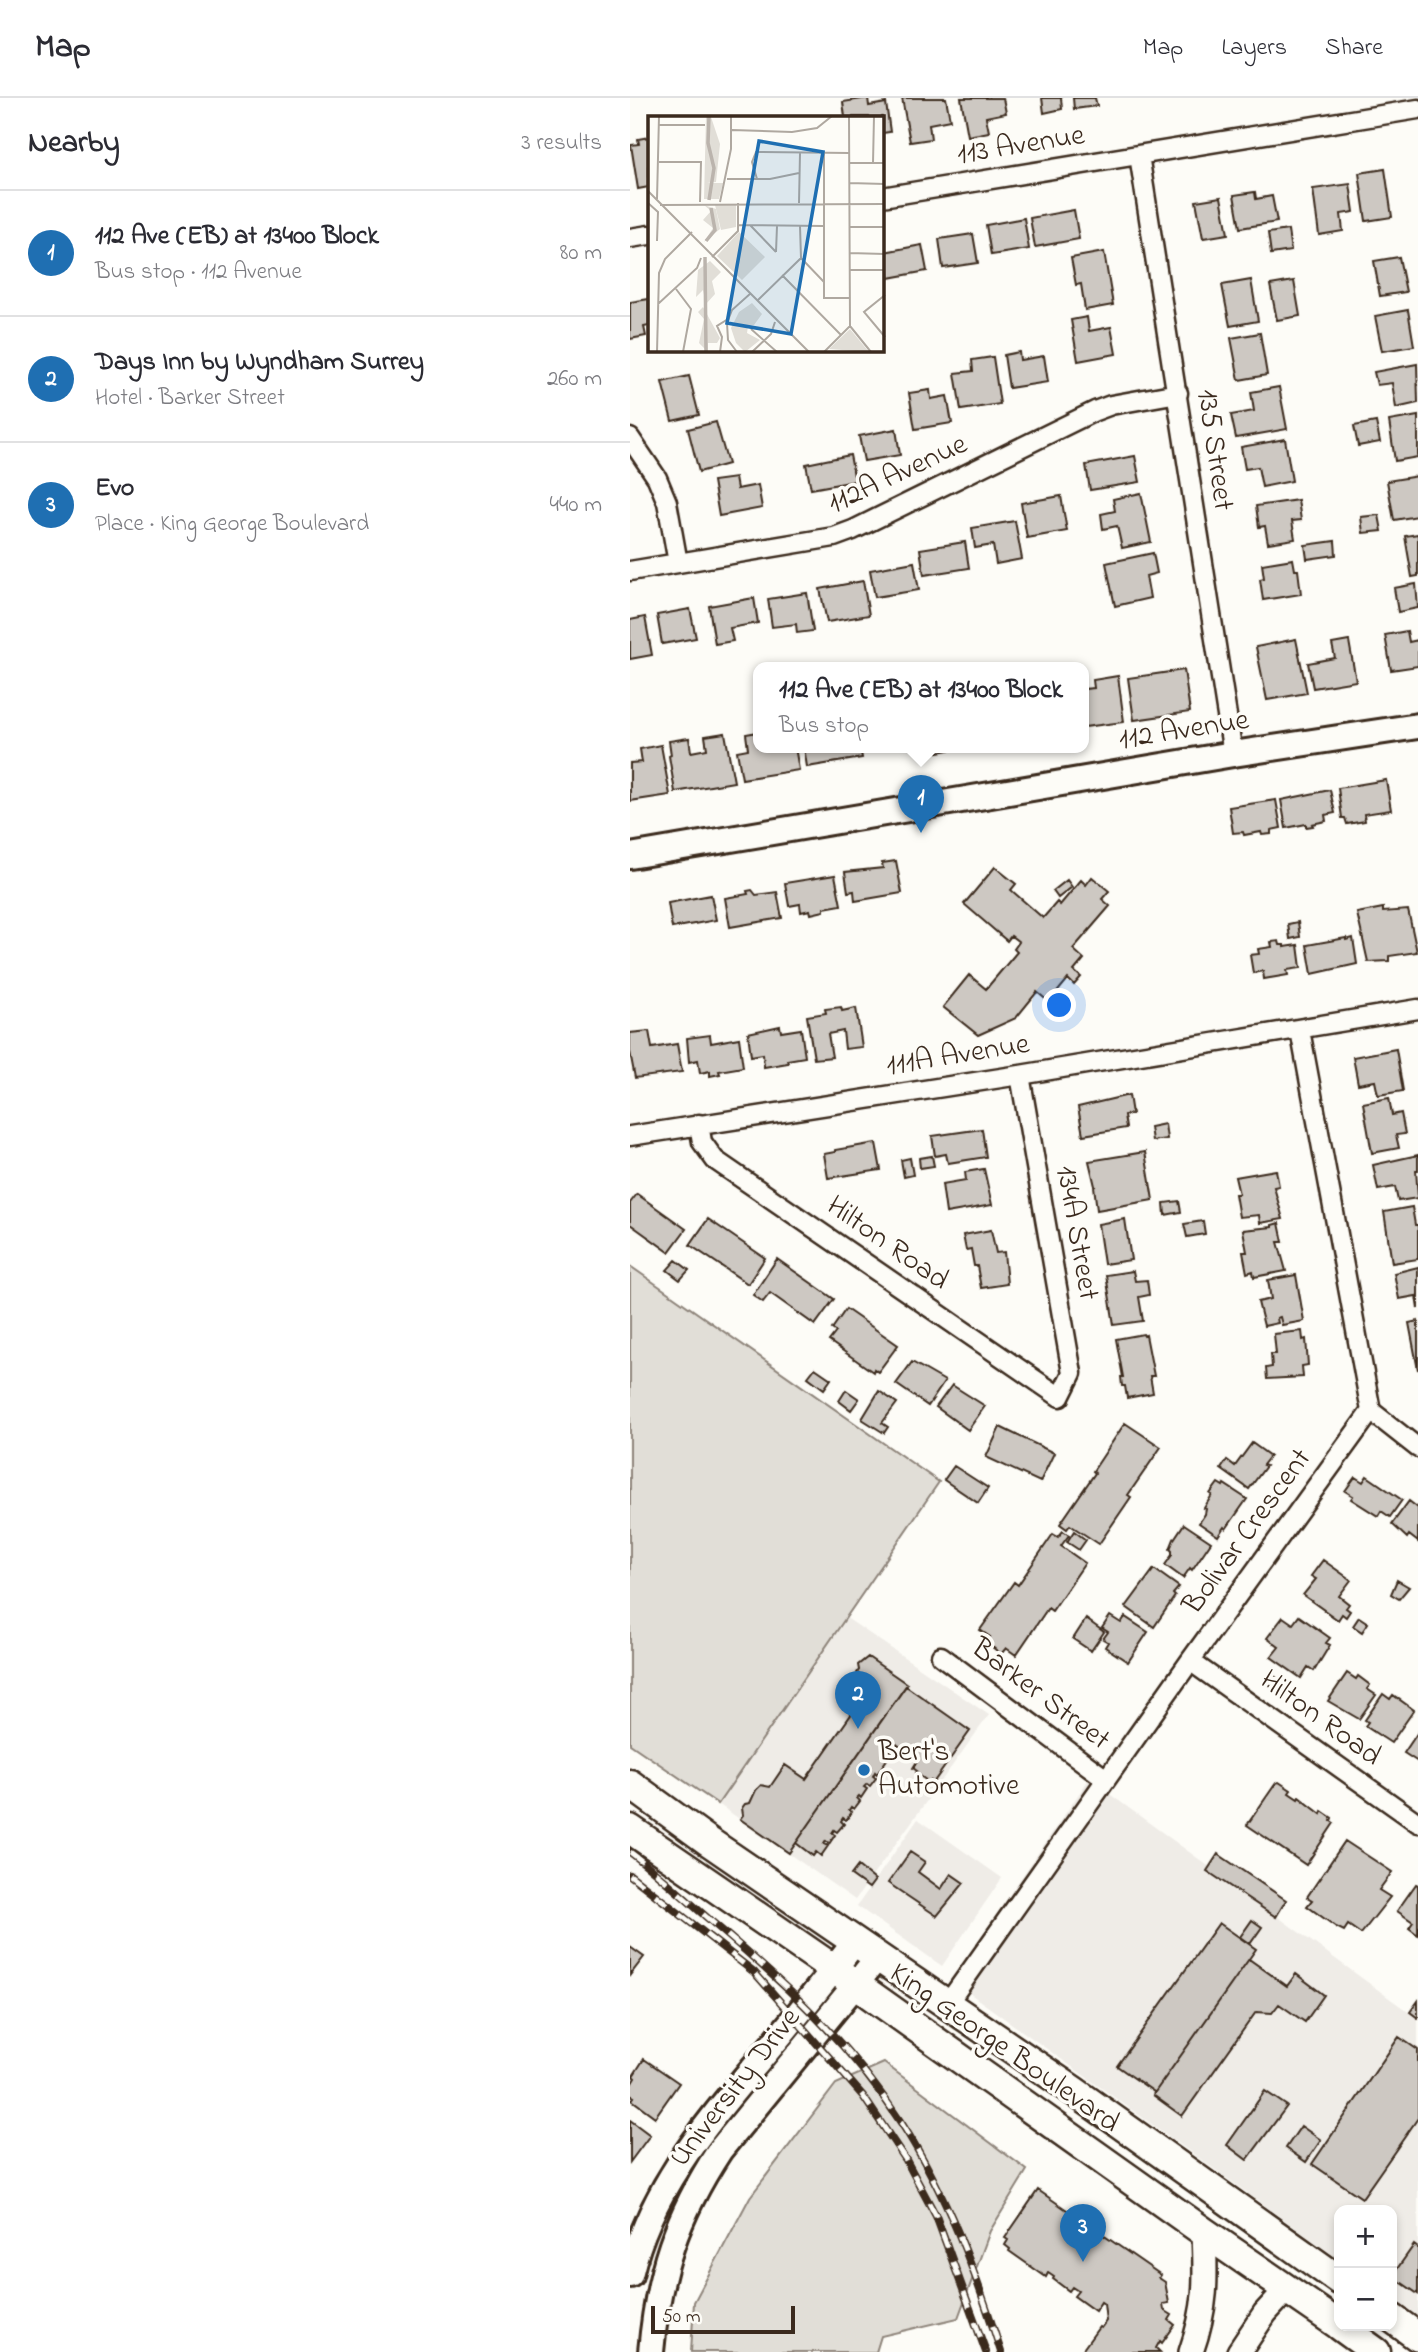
<!DOCTYPE html>
<meta charset="utf-8">
<style>
body{margin:0;font-family:"Indie Flower",sans-serif;background:#f7f7f7;color:#2b2b33}
.controls{position:absolute;right:21px;bottom:21px;display:grid;overflow:hidden;border-radius:14px;box-shadow:0 4px 10px #0003}
.controls button{width:63px;height:63px;display:grid;place-items:center;padding:0;border:0;border-bottom:2px solid #e1e1e2;background:#fff;color:#2b2b33;font:35px sans-serif}
.scale{position:absolute;left:21px;bottom:18px;width:144px;box-sizing:border-box;padding-left:7px;border:4px solid #3b2a1e;border-top:0;font-size:19px;line-height:24px;white-space:nowrap;color:#3b2a1e;-webkit-text-stroke:5px #fdfcf7;paint-order:stroke}
.you{position:absolute;left:430px;top:908px;width:24px;height:24px;margin:-18px;border:5px solid #fff;border-radius:50%;background:#1a73e8;box-shadow:0 0 0 10px #1a73e833}
.badge{display:grid;place-items:center;width:46px;height:46px;border-radius:50%;background:#1f6fb2;color:#fff;font-size:23px;font-weight:700}
.pin{position:absolute;translate:-50% -58px;filter:drop-shadow(0 2px 4px #0008)}
.pin::after{content:'';position:absolute;top:37px;width:24px;height:21px;background:inherit;clip-path:polygon(0 0,100% 0,50% 100%)}
.popup{position:absolute;left:123px;top:564px;width:336px;height:91px;box-sizing:border-box;display:grid;place-content:center;border-radius:14px;background:#fff;filter:drop-shadow(0 2px 5px #0005);font-size:23px;white-space:nowrap;color:#7c7c81}
.popup b{font-size:26px;color:#2b2b33}
.popup::after{content:'';position:absolute;left:50%;top:100%;margin-left:-14px;border:14px solid transparent;border-top-color:#fff}
.list{margin:0;padding:0;list-style:none}
h2{display:flex;justify-content:space-between;align-items:center;height:91px;margin:0;padding:0 28px;font-size:30px}
h2 small{font-size:23px;font-weight:400;color:#7c7c81}
.list li{display:grid;grid-template-columns:46px 1fr auto;gap:21px;align-items:center;box-sizing:border-box;height:126px;padding:0 28px;border-top:2px solid #e1e1e2}
.list b{display:block;font-size:26px;white-space:nowrap}
.list p{margin:0;font-size:23px;white-space:nowrap;color:#7c7c81}
.list em{font-size:23px;font-style:normal;color:#7c7c81}
.map{position:relative;flex:none;width:788px;height:2254px;overflow:hidden}
header{display:flex;align-items:center;gap:42px;box-sizing:border-box;height:98px;padding:0 35px;background:#fff;border-bottom:2px solid #e1e1e2}
header strong{font-size:33px}
nav{display:flex;gap:38px;margin-inline-start:auto;font-size:24px}
main{display:flex}
aside{flex:1;background:#fff}
.map>svg:first-child{display:block}
.built{fill:#efece7}
.grass{fill:#e1ded7;stroke:#8e847a;stroke-width:2}
.building{fill:#cdc8c2;stroke:#3b2a1e;stroke-width:2}
.lines{fill:none;stroke-linecap:round;stroke-linejoin:round}
.minor-casing{stroke:#3b2a1e;stroke-width:23}
.tertiary-casing{stroke:#3b2a1e;stroke-width:28}
.secondary-casing{stroke:#3b2a1e;stroke-width:30}
.primary-casing{stroke:#3b2a1e;stroke-width:33}
.minor{stroke:#fdfcf7;stroke-width:18}
.tertiary{stroke:#fdfcf7;stroke-width:23}
.secondary{stroke:#fdfcf7;stroke-width:24}
.primary{stroke:#fdfcf7;stroke-width:28}
.rail-casing{stroke:#3b2a1e;stroke-width:8}
.rail{stroke:#fdfcf7;stroke-width:5;stroke-dasharray:16;stroke-linecap:butt}
.poi-dot{fill:#1f6fb2;stroke:#fdfcf7;stroke-width:2.5}
.labels{text-anchor:middle;dominant-baseline:central;stroke-width:7;stroke-linejoin:round;paint-order:stroke}
.street-label{font-size:30px;fill:#3b2a1e;stroke:#fdfcf7}
.poi-label{font-size:30px;fill:#3b2a1e;stroke:#fdfcf7;text-anchor:start}
.inset-river{fill:none;stroke:#bbb4ad;stroke-width:3.5}
.inset-road{fill:none;stroke:#afa8a0;stroke-width:2}
.view{fill:#1f6fb2;fill-opacity:0.15;stroke:#1f6fb2;stroke-width:3.5}
.inset-edge{fill:none;stroke:#3b2a1e;stroke-width:3.5}
</style>
<header>
<strong>Map</strong>
<nav><a>Map</a><a>Layers</a><a>Share</a></nav>
</header>
<main>
<aside>
<h2>Nearby<small>3 results</small></h2>
<ul class="list">
<li><span class="badge">1</span><div><b>112 Ave (EB) at 13400 Block</b><p>Bus stop · 112 Avenue</p></div><em>80 m</em></li>
<li><span class="badge">2</span><div><b>Days Inn by Wyndham Surrey</b><p>Hotel · Barker Street</p></div><em>260 m</em></li>
<li><span class="badge">3</span><div><b>Evo</b><p>Place · King George Boulevard</p></div><em>440 m</em></li>
</ul>
</aside>
<div class="map">
<svg width="788" height="2254" viewBox="0 0 788 2254">
<rect width="100%" height="100%" fill="#fdfcf7"/>
<filter id="ink" filterUnits="userSpaceOnUse"><feTurbulence type="fractalNoise" baseFrequency=".0143" numOctaves="2"/><feDisplacementMap in="SourceGraphic" scale="14" xChannelSelector="R" yChannelSelector="G"/><feConvolveMatrix kernelMatrix="1 2 1 2 8 2 1 2 1" color-interpolation-filters="sRGB"/></filter>
<g filter="url(#ink)">
<path class="built" d="M215,1519L359,1617L225,1802L88,1706Z
M459,1681L788,1921V2218L762,2199V2112H709V2161L321,1882Z
M288,1721L372,1780L312,1868L227,1808Z"/>
<path class="grass" d="M0,1168L309,1384L88,1706L0,1646Z
M254,1965L397,2072L360,2133L328,2220L251,2238L246,2254H61L64,2204L120,2099L206,1986Z"/>
<path class="building" d="M238,0L239,8L256,5L260,34L252,35V19H215L213,4Z
M272,0H316L320,22L299,26L301,41L280,44Z
M331,0H373L376,15L356,19L359,34L338,38Z
M412,0H431L432,11L414,15Z
M443,0H465L467,8L444,11Z
M19,39V89L8,91L1,47L9,46L8,41Z
M755,71L762,119L736,123L729,75Z
M720,86L724,114L711,116L713,133L689,137L683,91Z
M625,94L626,101L642,98L647,124L610,130L604,97Z
M591,99L598,136L573,140L566,103Z
M444,112L449,141L405,149L400,120Z
M394,120L399,151L361,157L356,127Z
M658,132L661,153L641,156L638,135Z
M343,136L348,165L313,170L309,141Z
M292,147L297,173L259,180L254,154Z
M474,154L483,207L455,212L451,186L446,187L441,160Z
M769,159L776,194L750,198L744,163Z
M621,182L628,223L600,228L592,187Z
M664,183L670,218L647,222L640,187Z
M19,201V228L14,229L16,238L0,241V204Z
M778,212L784,248L752,253L745,218Z
M457,219L459,233L481,229L486,256L448,263L441,222Z
M630,235L637,277L609,282L601,240Z
M389,254L390,262L414,258L418,284L379,290L374,257Z
M363,259L370,306L331,312L325,275L343,273L342,262Z
M787,266L788,305L766,310L762,285L747,287L744,274Z
M59,278L69,317L42,323L32,284Z
M649,289L657,331L606,340L601,317L624,313L621,294Z
M300,292L301,301L317,298L322,325L285,331L279,295Z
M788,318V359L765,363L759,323Z
M86,324L98,366L69,374L58,331Z
M746,324L750,344L728,348L724,328Z
M266,331L270,357L234,363L229,338Z
M655,341L662,383L632,389L628,369L615,371L611,349Z
M220,357L225,383L181,391L176,366Z
M505,358L510,384L460,392L456,367Z
M788,378V418L764,422L757,383Z
M105,380L107,391L128,387L132,410L89,418L83,383Z
M511,395L521,444L492,450L487,428L473,431L471,416L485,413L483,401Z
M431,398L437,433L397,440L391,405Z
M668,402L671,422L662,423L665,441L638,445L635,428L629,429L626,408Z
M749,417L752,433L733,435L731,419Z
M385,423L392,461L366,466L363,447L345,450L342,430Z
M788,436V478L782,479L775,438Z
M705,443L706,457L677,461L675,447Z
M335,444L339,470L294,477L290,451Z
M523,455L527,475L516,478L520,500L485,508L476,465Z
M663,461L665,472H668L671,496L633,502L630,481L634,480L632,466Z
M284,464L289,492L245,499L240,472Z
M233,483L239,517L197,524L190,491Z
M786,486L788,510L768,514L764,490Z
M177,495L183,533L167,535L166,526L142,529L138,501Z
M124,500L128,525L100,530L103,543L85,546L79,508Z
M60,511L66,540L32,546L27,517Z
M15,519L22,557L0,561V522Z
M777,533L779,544L788,542V568L761,572L755,537Z
M666,541L677,595L637,602L626,549Z
M719,543L726,583L683,590L678,565L705,560L702,546Z
M554,572L560,614L504,622L498,580Z
M488,578L494,624L454,629V591L464,590L463,582Z
M128,634V649H165L169,672L112,681L107,653L118,651L116,636Z
M95,635L104,684L45,694L39,658L41,657L39,643L59,640L61,654L77,651L75,638Z
M31,647L40,697L0,703V665L12,664L10,651Z
M174,649H230L232,660L177,669Z
M307,649H334L308,654Z
M756,682L761,712L734,716L735,723L717,726L715,720H712L708,690Z
M700,692L705,715L695,717L696,723L682,726L683,728L676,729V726L656,730L651,702Z
M646,702L651,730L641,732V736L632,737L631,734L614,737L613,734L603,735L599,709Z
M266,763L272,795L225,803L224,793L218,794L215,774L253,770L252,765Z
M365,769L386,786L381,792L413,820L427,804L430,807L451,782L456,787L462,779L479,793L472,801L480,808L443,851L454,861L444,873L451,879L444,887L438,881L419,904L407,894L386,920L348,937L313,909L339,877L356,891L387,854L384,851L389,844L381,838L377,843L334,806Z
M205,777L211,807L194,810V813L181,816L180,812L171,814L170,806L159,808L155,785Z
M437,782L442,789L428,800L423,793Z
M122,792L126,797L147,794L152,820L100,829L95,800L118,796L117,793Z
M81,797L86,822L42,830L38,805Z
M753,810V814L778,812L787,854L759,858V863L738,864L727,815Z
M668,824L670,839L660,841L658,826Z
M716,840V842L723,840L727,866L682,876L677,847Z
M649,843L650,847H654V849L668,847L671,870L657,872L658,877L634,881L633,873L623,875L620,857L629,856L628,851L642,849L641,844Z
M211,909L212,913L226,910L232,949L215,951L213,933L198,936L202,959L184,961L177,918L196,915L195,911Z
M150,928L151,934L171,931L175,959L157,962L158,965L134,969L133,956L121,958L118,935Z
M19,933L22,950L47,946L52,974L5,980L0,954V935Z
M80,937L81,945L109,940L113,969L89,973L90,976L80,978V973L70,975L68,962L59,964L57,940Z
M766,951L773,993L748,997L745,983L728,986L723,959Z
M499,997L502,1016L494,1017L496,1030L453,1037L448,1009Z
M759,1000L762,1017L771,1015L775,1036L766,1037L769,1050L742,1055L733,1005Z
M535,1026L537,1041L522,1043L520,1029Z
M352,1031L356,1059L318,1065L316,1056L305,1058L302,1038Z
M246,1045L251,1072L198,1080L194,1056L205,1054V1052Z
M515,1054L523,1102L467,1112L464,1088H465L459,1063Z
M788,1057V1072H786L788,1100L768,1103L765,1089L748,1092L743,1067Z
M302,1058L304,1068L290,1070L289,1060Z
M280,1060L283,1077L274,1079L271,1062Z
M354,1071L362,1107L316,1115L312,1086L336,1082L335,1074Z
M646,1072L649,1088L644,1089L653,1121L630,1125L629,1117L609,1119L605,1096H609L605,1079Z
M7,1096L56,1131L39,1154L0,1126V1105Z
M549,1103L551,1114L535,1117L534,1105Z
M782,1109L785,1127H788V1161L762,1165L754,1114Z
M78,1121L135,1160L118,1186L60,1147Z
M495,1121L501,1162L474,1166L468,1126Z
M573,1123L575,1136L557,1139L554,1126Z
M649,1125L653,1144H648L656,1173L624,1179L623,1173L617,1175L613,1154H617L613,1132L642,1129V1127Z
M361,1132L366,1155L374,1154L377,1186L351,1190L347,1168H344L341,1151L336,1152L333,1137Z
M147,1161L204,1201L185,1227L140,1195L133,1204L123,1197Z
M46,1162L59,1172L50,1182L37,1172Z
M788,1169V1211L786,1198L769,1201L764,1175Z
M503,1173L505,1183L517,1182L519,1197L509,1199L513,1223L484,1227L476,1177Z
M666,1177L674,1223L652,1227L650,1219L647,1220L648,1225L634,1228L628,1204L641,1201L638,1182Z
M216,1211L268,1247L248,1274L244,1271L243,1274L199,1243L206,1234L202,1231Z
M788,1223V1272L779,1225Z
M672,1233L673,1242L676,1241L678,1267L672,1268L673,1279L637,1281L636,1270L642,1269L641,1256H646L644,1236Z
M513,1236L514,1238L516,1237L524,1278H520L523,1295L497,1300L495,1288H492L491,1279H493L486,1241Z
M282,1264L315,1283L298,1308L266,1286Z
M185,1270L201,1281L194,1291L178,1279Z
M322,1287L355,1308L338,1332L306,1309Z
M216,1292L229,1301L221,1312L209,1303Z
M249,1293L267,1305L252,1325L258,1329L254,1335L232,1321Z
M495,1325L531,1349L498,1397L501,1399L469,1446L440,1427L437,1431L430,1426L465,1375L463,1373Z
M370,1329L424,1355L410,1384L356,1359Z
M622,1345L640,1358L633,1367L636,1368L619,1391L591,1371L597,1362L605,1368Z
M324,1368L358,1390L348,1405L314,1382Z
M737,1378L772,1402L760,1419L751,1413L748,1418L721,1401L723,1398L715,1393L725,1379L733,1384Z
M588,1385L593,1388L594,1386L617,1401L596,1431L594,1429L588,1438L569,1425L575,1416L576,1411L574,1410L582,1397L580,1396Z
M779,1403L788,1410V1444L779,1437L777,1440L762,1426Z
M554,1426L581,1444L562,1472L560,1470L553,1480L535,1467L542,1457V1453L540,1451L544,1441Z
M433,1433L439,1437L431,1448L455,1465L422,1513L418,1510L386,1557L376,1550L371,1556L356,1544L360,1539L350,1532L384,1484L388,1487L423,1436L428,1439Z
M444,1433L456,1442L449,1452L437,1444Z
M693,1462L721,1482L709,1498L719,1506L716,1510L720,1513L716,1519L712,1516L708,1522L673,1497L686,1481L681,1478Z
M524,1471L549,1489L543,1496L545,1498L524,1529L496,1509Z
M767,1482L779,1489L769,1501L761,1496Z
M480,1518L491,1525L495,1519L518,1534L498,1564L475,1549L478,1544L473,1541L478,1534L472,1530Z
M669,1518L700,1540L696,1545L700,1547L684,1573L678,1569L671,1580L641,1559L649,1549L637,1540L653,1519L663,1526Z
M729,1519L738,1525L732,1534L723,1528Z
M456,1521L474,1534L461,1553L443,1541Z
M238,1559L277,1586L159,1755L110,1721L113,1717L112,1710L115,1706L120,1705L126,1692L131,1687L140,1689L155,1667L176,1681L236,1595L225,1588L232,1579L227,1575L229,1572L228,1567Z
M717,1575L726,1581L728,1578L740,1587L737,1591L746,1597L729,1621L698,1603Z
M642,1576L656,1588L651,1595L636,1584Z
M276,1588L340,1633L303,1685L301,1683L300,1685L286,1675L287,1673L283,1670L288,1662L265,1645L260,1652L262,1654L247,1676L245,1674L243,1678L246,1680L240,1688L237,1686L234,1689L237,1691L231,1700L229,1698L227,1700L230,1703L224,1711L221,1709L219,1712L222,1714L216,1722L213,1720L211,1723L214,1726L207,1734L204,1732L202,1735L205,1737L199,1746L196,1743L194,1746L198,1748L191,1758L186,1754L183,1758L166,1745Z
M753,1596L760,1601L763,1597L784,1612L761,1645L735,1628L738,1624L735,1622Z
M788,1634V1664L774,1655Z
M649,1684L661,1692L659,1695L668,1701L669,1699L691,1716L692,1713L702,1720L701,1723L704,1725L676,1767L617,1727L646,1685Z
M715,1743L762,1774L749,1792L760,1799L731,1836L718,1827L714,1833L706,1829L677,1808L682,1802L677,1799Z
M280,1754L295,1764L288,1774L311,1791L321,1776L334,1785L307,1818L258,1785Z
M588,1756L656,1802L646,1819L577,1773Z
M228,1768L245,1782L239,1790L221,1777Z
M786,1786L788,1787V1837L779,1830L783,1824L767,1813Z
M622,1822L632,1829L620,1846L610,1839Z
M589,1825L626,1851L523,1997L524,1994L487,1968Z
M0,1849L14,1859L0,1877Z
M626,1851L619,1861L657,1888L666,1876L694,1897L675,1924L649,1906L642,1915L626,1914L552,2018L523,1997Z
M788,1903V1920L780,1914Z
M769,1939L788,1952V2020L732,2100L682,2066Z
M14,1961L49,1985L25,2019L2,2002L4,1999L0,1997V1988L5,1980L3,1978Z
M635,1993L657,2008L617,2062L597,2047Z
M0,2022L20,2037L0,2064Z
M671,2028L691,2042L676,2064L656,2050Z
M408,2092L531,2177L529,2180L535,2184L539,2205L533,2206L534,2212L542,2217L539,2222L545,2227L532,2245L530,2243L526,2250L530,2254H451L469,2229L471,2230L476,2223L474,2206L471,2204L465,2213L444,2198L448,2193L442,2189L439,2193L423,2181L424,2179L418,2175L416,2179L379,2153L380,2151L375,2147L378,2142L375,2140Z
M784,2147L788,2150V2196L762,2178Z"/>
<g class="lines">
<g class="minor-casing">
<path id="minor" d="M509,57L603,656
M252,99L788,11
M0,140L19,137
M0,340L27,380L37,404L48,465
M0,473L204,439L223,432L465,313L481,307L548,295
M69,1026L72,1044L85,1062L430,1299L442,1275L390,977
M0,1038L390,977L788,911
M741,1313L788,1350
M311,1558L476,1681
M560,1563L788,1725
M318,1905L560,1563L741,1313L670,932"/>
</g>
<g class="tertiary-casing">
<path id="tertiary" d="M561,2254C577,2208 576,2182 574,2134
M609,2254L635,2215L658,2190"/>
</g>
<g class="secondary-casing">
<path id="secondary" d="M0,758L603,656L788,628
M0,2177C20,2092 73,2030 128,1964C161,1925 193,1885 225,1844
M21,2254C28,2174 46,2119 90,2052L248,1859"/>
</g>
<g class="primary-casing">
<path id="primary" d="M0,1686L78,1743L444,1993L709,2182
M0,1731L204,1871L574,2134L709,2227
M762,2220L788,2239
M710,2228L746,2254"/>
</g>
<use href="#minor" class="minor"/>
<use href="#tertiary" class="tertiary"/>
<use href="#secondary" class="secondary"/>
<use href="#primary" class="primary"/>
<g class="rail-casing">
<path id="rail" d="M0,1754C28,1775 54,1800 81,1823C154,1885 220,1945 272,2026C317,2096 346,2176 371,2254
M0,1777L124,1874L233,1998L276,2062L306,2118L356,2254"/>
</g>
<use href="#rail" class="rail"/>
</g>
</g>
<circle class="poi-dot" cx="234" cy="1672" r="7"/>
<g class="labels">
<g class="street-label">
<text transform="translate(391 48) rotate(-9)">113 Avenue</text>
<text transform="translate(584 352) rotate(82)">135 Street</text>
<text transform="translate(268 377) rotate(-25)">112A Avenue</text>
<text transform="translate(554 633) rotate(-9)">112 Avenue</text>
<text transform="translate(328 958) rotate(-9)">111A Avenue</text>
<text transform="translate(446 1135) rotate(80)">134A Street</text>
<text transform="translate(257 1146) rotate(35)">Hilton Road</text>
<text transform="translate(618 1434) rotate(-54)">Bolivar Crescent</text>
<text transform="translate(410 1597) rotate(37)">Barker Street</text>
<text transform="translate(690 1621) rotate(36)">Hilton Road</text>
<text transform="translate(374 1951) rotate(35)">King George Boulevard</text>
<text transform="translate(106 1990) rotate(-52)">University Drive</text>
</g>
<g class="poi-label">
<text x="248" y="1655">Bert's<tspan x="248" dy="34">Automotive</tspan></text>
</g>
</g>
<g transform="translate(18 18)">
<rect width="236" height="236" fill="#fdfcf7"/>
<path d="M67,89H88V111L73,114ZM91,116L117,141L94,164L69,140ZM104,187L114,198L106,209L100,210L99,217L112,224L97,236L88,227L83,212L91,196ZM202,213L221,236L181,233Z" fill="#e1ded7"/>
<path d="M58,0L63,1L72,28L68,66L59,67H75L71,83H56ZM56,89L68,93L72,113L56,126L65,112L55,104L63,95ZM62,145L73,156L64,165L67,178L58,188L55,174L48,181L50,154ZM55,191L72,222L69,227H60V236L51,227L56,203L50,196Z" fill="#e1ded7"/>
<path class="inset-river" d="M61,0L60,27L66,52L61,84M58,125L67,114L63,92M57,141L58,236"/>
<path class="inset-road" d="M201,0L202,210M11,9H57M84,14L144,16L169,12L184,0M176,37V182H202M11,46H53L52,86M201,47H237M225,47L226,0M79,63H122L151,57M109,63L104,46L108,36L201,37M201,67L237,68M0,75L161,236M9,83L11,0M72,86L83,33V0M0,87L10,96L9,125M151,87L152,37M12,89L237,88M90,109L175,110M102,109L128,136M201,111H237M128,136L129,110M201,137L237,138M64,141L90,115V87M153,142L176,166M202,154H237M134,159L193,219M28,173L43,193L35,236M237,179L216,196L237,221M110,184L153,142L152,110M10,188L49,152L53,142M202,210L223,236M103,213L129,236M9,236L11,157L17,143L44,116M72,236L74,221L69,210L80,203M89,236L80,224L79,207L84,194L103,177M104,236L123,218L127,206M176,236L202,210"/>
<path class="view" d="M111,25L175,36L143,218L79,207Z"/>
<rect width="236" height="236" class="inset-edge"/>
</g>
</svg>
<div class="controls">
<button>+</button>
<button>−</button>
</div>
<div class="scale">50 m</div>
<div class="you"></div>
<div class="pin badge" style="left:291px;top:735px">1</div>
<div class="popup"><b>112 Ave (EB) at 13400 Block</b>Bus stop</div>
<div class="pin badge" style="left:228px;top:1631px">2</div>
<div class="pin badge" style="left:453px;top:2164px">3</div>
</div>
</main>
